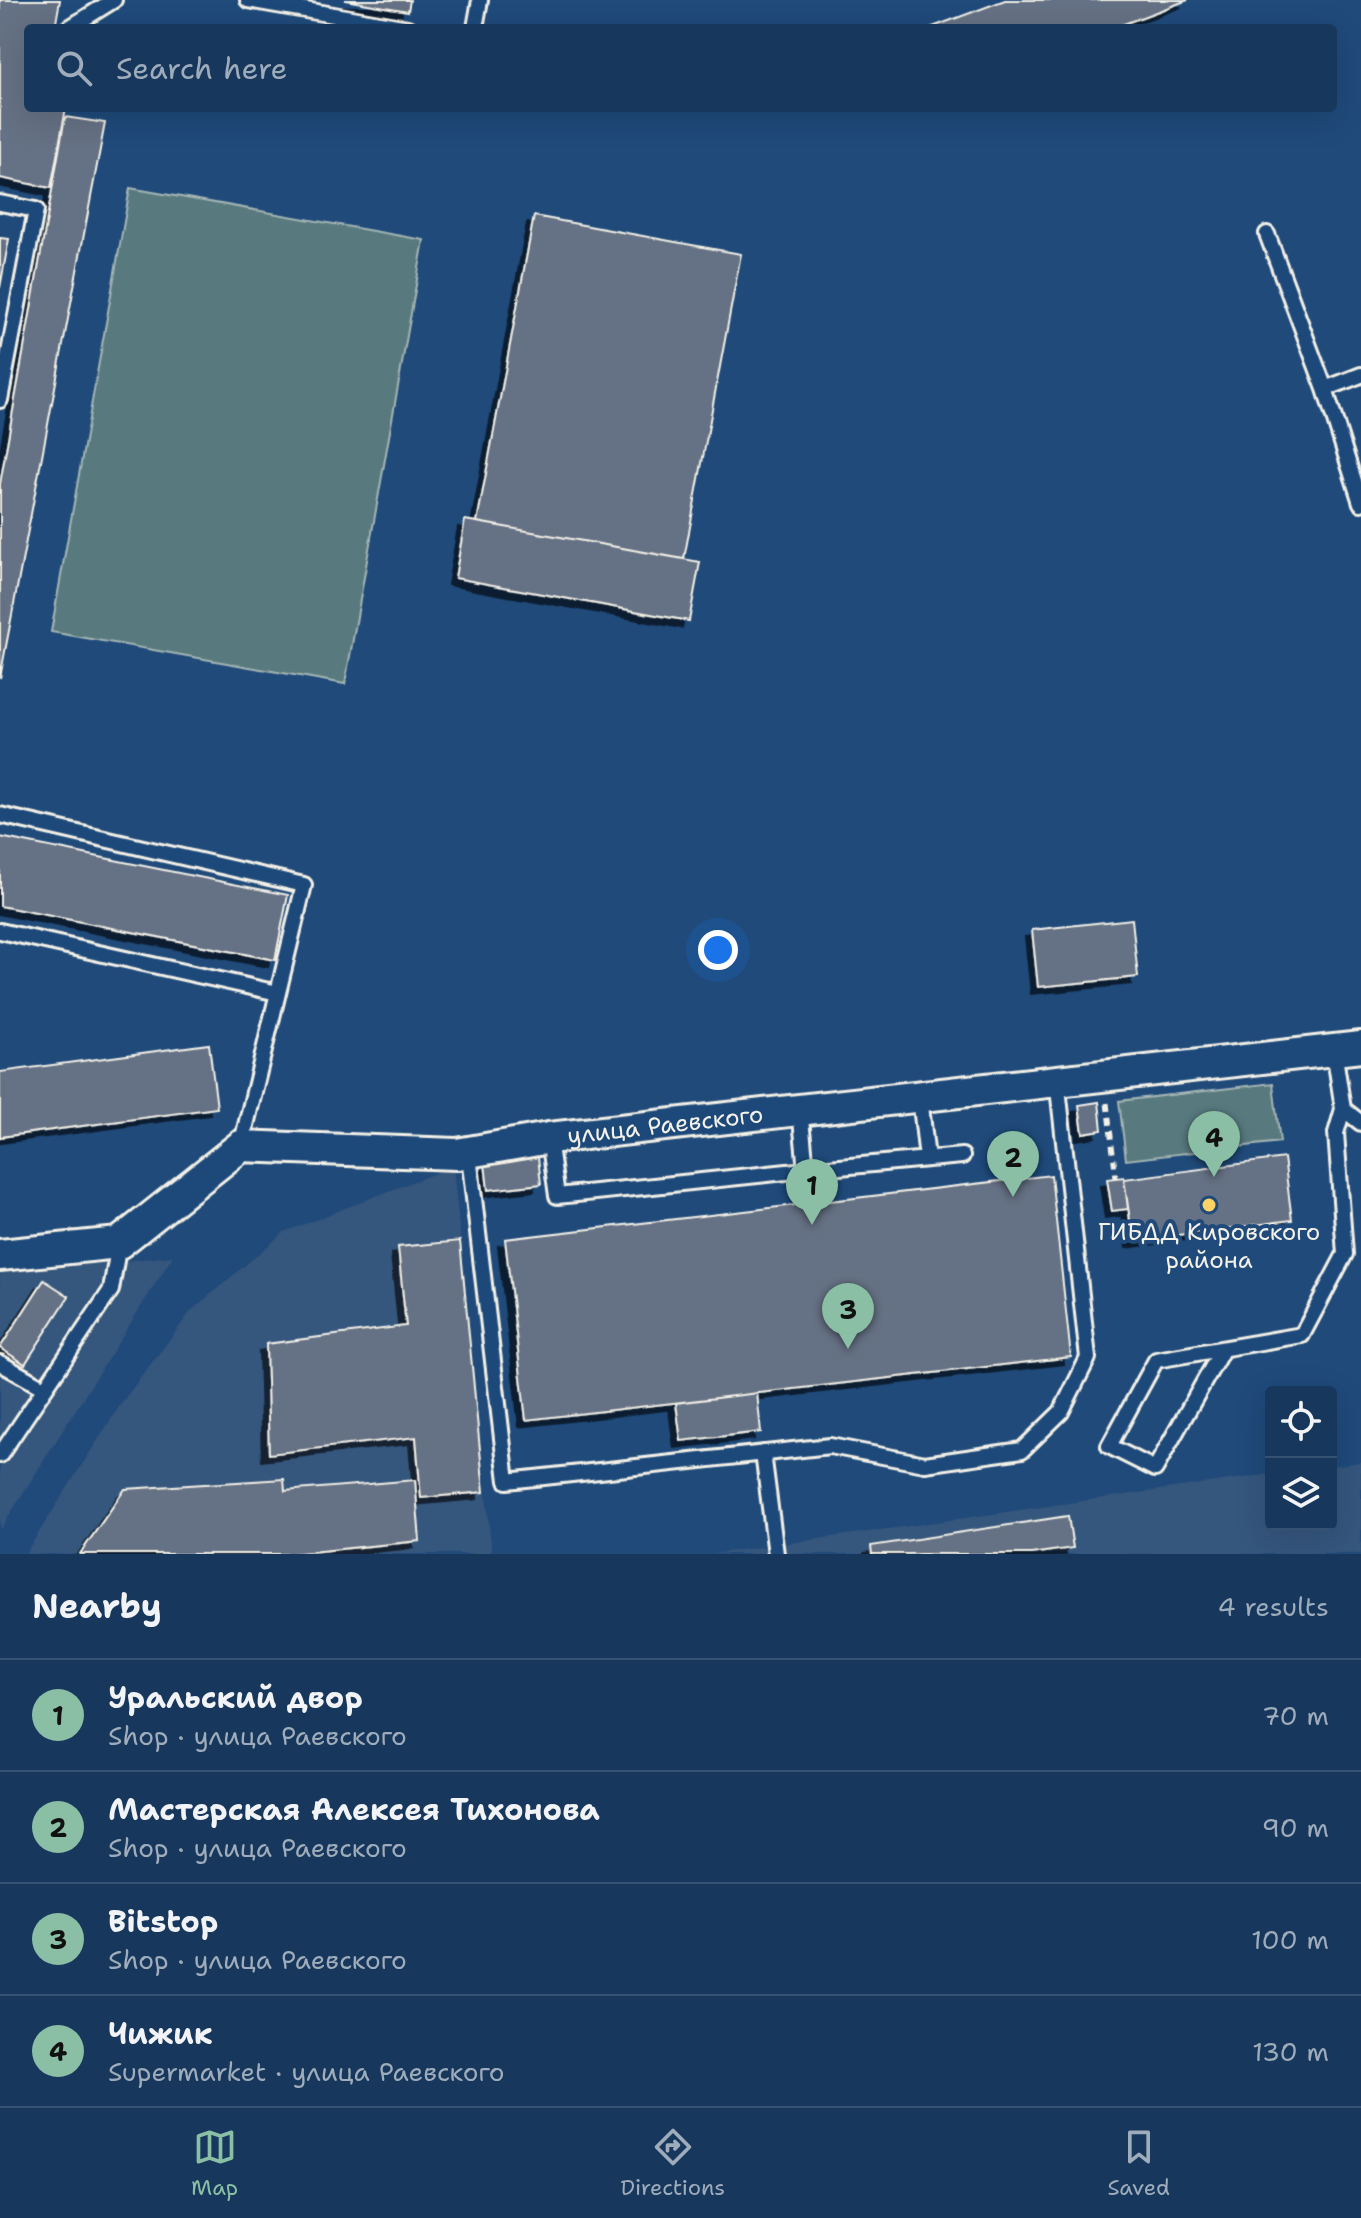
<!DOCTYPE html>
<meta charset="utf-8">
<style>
body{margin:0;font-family:"Shantell Sans",sans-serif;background:#244365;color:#f1f3f6}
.controls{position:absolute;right:24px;bottom:24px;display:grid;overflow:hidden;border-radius:8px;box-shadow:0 8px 32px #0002}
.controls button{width:72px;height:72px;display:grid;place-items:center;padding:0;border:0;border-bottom:2px solid #365272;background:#17385c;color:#f1f3f6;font:40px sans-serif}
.you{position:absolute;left:718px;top:950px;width:28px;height:28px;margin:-20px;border:6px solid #fff;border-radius:50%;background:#1a73e8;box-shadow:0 0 0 12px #1a73e833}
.badge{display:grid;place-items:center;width:52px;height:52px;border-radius:50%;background:#8abfa5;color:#111;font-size:26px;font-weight:700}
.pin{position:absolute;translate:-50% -66px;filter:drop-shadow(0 2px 4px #0008)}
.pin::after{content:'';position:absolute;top:42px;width:28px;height:24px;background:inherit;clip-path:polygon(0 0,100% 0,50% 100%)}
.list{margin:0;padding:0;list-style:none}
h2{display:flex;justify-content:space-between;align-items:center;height:104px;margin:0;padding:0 32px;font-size:34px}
h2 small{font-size:26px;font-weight:400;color:#9eacbb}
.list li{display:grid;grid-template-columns:52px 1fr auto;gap:24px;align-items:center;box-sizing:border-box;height:112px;padding:0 32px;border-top:2px solid #365272}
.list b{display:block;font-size:30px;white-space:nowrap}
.list p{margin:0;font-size:26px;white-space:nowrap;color:#9eacbb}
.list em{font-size:26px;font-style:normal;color:#9eacbb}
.icon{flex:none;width:44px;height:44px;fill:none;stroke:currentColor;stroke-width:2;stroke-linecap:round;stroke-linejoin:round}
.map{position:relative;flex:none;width:1361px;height:1554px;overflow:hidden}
.search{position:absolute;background:#17385c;box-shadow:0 8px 32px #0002;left:24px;right:24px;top:24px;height:88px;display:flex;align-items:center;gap:20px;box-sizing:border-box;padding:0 28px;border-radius:8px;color:#9eacbb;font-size:30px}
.sheet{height:552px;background:#17385c}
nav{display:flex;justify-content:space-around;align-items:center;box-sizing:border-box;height:112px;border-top:2px solid #365272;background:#17385c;font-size:22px;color:#9eacbb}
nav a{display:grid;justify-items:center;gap:4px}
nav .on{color:#8abfa5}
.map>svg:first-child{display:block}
.built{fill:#34567d}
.green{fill:#597a7f;stroke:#a6b6b4;stroke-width:2}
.building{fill:#657184;stroke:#f4f1e8;stroke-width:2;filter:url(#shadow)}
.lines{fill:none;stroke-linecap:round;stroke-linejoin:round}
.service-casing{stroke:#f4f1e8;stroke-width:20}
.minor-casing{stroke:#f4f1e8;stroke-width:36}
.path{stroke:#f4f1e8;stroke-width:5;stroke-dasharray:8 6;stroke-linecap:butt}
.service{stroke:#1f4a7a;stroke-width:14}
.minor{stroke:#1f4a7a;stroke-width:30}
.poi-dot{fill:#ffd166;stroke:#1f4a7a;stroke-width:3}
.labels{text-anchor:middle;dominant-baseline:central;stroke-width:8;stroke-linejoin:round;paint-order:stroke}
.street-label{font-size:24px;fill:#f4f1e8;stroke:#1f4a7a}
.poi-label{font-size:24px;fill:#f4f1e8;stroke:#1f4a7a}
</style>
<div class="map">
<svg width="1361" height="1554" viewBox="0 0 1361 1554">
<defs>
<filter id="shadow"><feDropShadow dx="-7" dy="7" stdDeviation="0" flood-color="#0009"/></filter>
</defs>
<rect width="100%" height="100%" fill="#1f4a7a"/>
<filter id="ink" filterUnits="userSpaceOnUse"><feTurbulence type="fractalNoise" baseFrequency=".0125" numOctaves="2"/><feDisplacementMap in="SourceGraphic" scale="16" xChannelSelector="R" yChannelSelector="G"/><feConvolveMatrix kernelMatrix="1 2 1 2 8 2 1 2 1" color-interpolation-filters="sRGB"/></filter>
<g filter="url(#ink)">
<path class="built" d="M453,1166L492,1554H25L122,1402L191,1311L284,1232Z
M173,1256L0,1530V1273Z
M1361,1462V1554H712L1271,1474V1524H1331V1466Z"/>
<path class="green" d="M130,188L424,240L345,684L51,632Z
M1273,1083L1280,1142L1126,1160L1119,1101Z"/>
<path class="building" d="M0,0H60L55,28H28V108H66L51,188L0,178Z
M345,0H410L408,11Z
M1005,0H1188L1113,28H930Z
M65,117L105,123L0,678V484Z
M534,216L741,254L684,559L477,522Z
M0,238L9,239L0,288Z
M465,520L700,562L689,621L455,578Z
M0,837L288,895L275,960L0,906Z
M1132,919L1138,977L1038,987L1032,930Z
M209,1044L217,1108L0,1137V1072Z
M1099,1102L1102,1130L1083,1133L1079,1105Z
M538,1157L541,1184L488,1190L485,1163Z
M1284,1158L1292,1220L1133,1241L1124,1179Z
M1051,1175L1071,1357L526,1420L505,1239Z
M1124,1177L1128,1209L1112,1211L1107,1179Z
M460,1241L484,1492L421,1498L416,1437L269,1454L266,1344L406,1326L398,1247Z
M44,1280L69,1296L25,1364L0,1348Z
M757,1393L761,1432L681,1441L676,1403Z
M284,1479L285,1491L415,1480L420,1541L290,1554H80L125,1489Z
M1068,1516L1073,1548L1031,1554H872L871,1546Z"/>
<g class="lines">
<g class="service-casing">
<path id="service" d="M248,0L408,28
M69,28L114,0
M475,28L480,0
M0,203L36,210L0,400
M1267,234L1325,389L1361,503
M1325,389L1361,375
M0,815L304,885L241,1146
M0,931L278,993
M1334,1050L1343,1109L1361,1123
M920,1097L927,1159
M549,1138L557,1196L806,1170L800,1109
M457,1154L470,1164L507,1481L830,1446L925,1464L1022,1450L1061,1412L1088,1358L1057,1079
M806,1170L962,1156
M1222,1350L1155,1469L1109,1446L1156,1360L1302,1335L1345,1254L1336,1133L1343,1109
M0,1363L42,1387
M763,1453L776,1554
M0,1455L111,1290L119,1243"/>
</g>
<g class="minor-casing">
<g id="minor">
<path id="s1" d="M0,1255L119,1243L241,1146L457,1154L549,1138L1361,1047"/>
</g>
</g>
<path class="path" d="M1107,1103L1116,1178"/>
<use href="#service" class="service"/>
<use href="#minor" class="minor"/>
</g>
</g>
<circle class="poi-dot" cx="1209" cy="1205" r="8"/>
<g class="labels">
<g class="street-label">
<text stroke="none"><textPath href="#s1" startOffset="702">улица Раевского</textPath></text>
</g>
<g class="poi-label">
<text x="1209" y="1232">ГИБДД Кировского<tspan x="1209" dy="28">района</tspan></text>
</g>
</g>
</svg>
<div class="controls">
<button><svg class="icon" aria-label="locate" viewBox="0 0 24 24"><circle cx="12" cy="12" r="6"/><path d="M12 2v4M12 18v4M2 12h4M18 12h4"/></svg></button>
<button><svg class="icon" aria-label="layers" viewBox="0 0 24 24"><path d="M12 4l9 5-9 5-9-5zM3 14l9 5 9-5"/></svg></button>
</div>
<div class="you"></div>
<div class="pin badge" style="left:812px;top:1225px">1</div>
<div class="pin badge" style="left:1013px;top:1197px">2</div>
<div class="pin badge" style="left:848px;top:1349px">3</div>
<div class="pin badge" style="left:1214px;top:1177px">4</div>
<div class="search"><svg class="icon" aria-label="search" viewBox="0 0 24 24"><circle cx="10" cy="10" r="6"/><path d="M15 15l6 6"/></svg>Search here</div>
</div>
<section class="sheet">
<h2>Nearby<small>4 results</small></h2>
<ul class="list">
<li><span class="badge">1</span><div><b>Уральский двор</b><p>Shop · улица Раевского</p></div><em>70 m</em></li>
<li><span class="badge">2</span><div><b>Мастерская Алексея Тихонова</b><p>Shop · улица Раевского</p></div><em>90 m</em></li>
<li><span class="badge">3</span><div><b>Bitstop</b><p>Shop · улица Раевского</p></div><em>100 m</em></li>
<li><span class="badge">4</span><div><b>Чижик</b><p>Supermarket · улица Раевского</p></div><em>130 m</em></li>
</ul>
</section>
<nav>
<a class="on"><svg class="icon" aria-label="map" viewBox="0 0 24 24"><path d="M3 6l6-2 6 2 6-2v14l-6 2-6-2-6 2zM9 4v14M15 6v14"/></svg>Map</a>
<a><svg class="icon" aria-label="directions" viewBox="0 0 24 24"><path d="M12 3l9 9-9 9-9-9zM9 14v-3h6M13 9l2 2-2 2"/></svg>Directions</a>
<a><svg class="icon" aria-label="saved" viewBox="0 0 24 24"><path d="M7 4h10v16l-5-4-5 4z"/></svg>Saved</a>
</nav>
